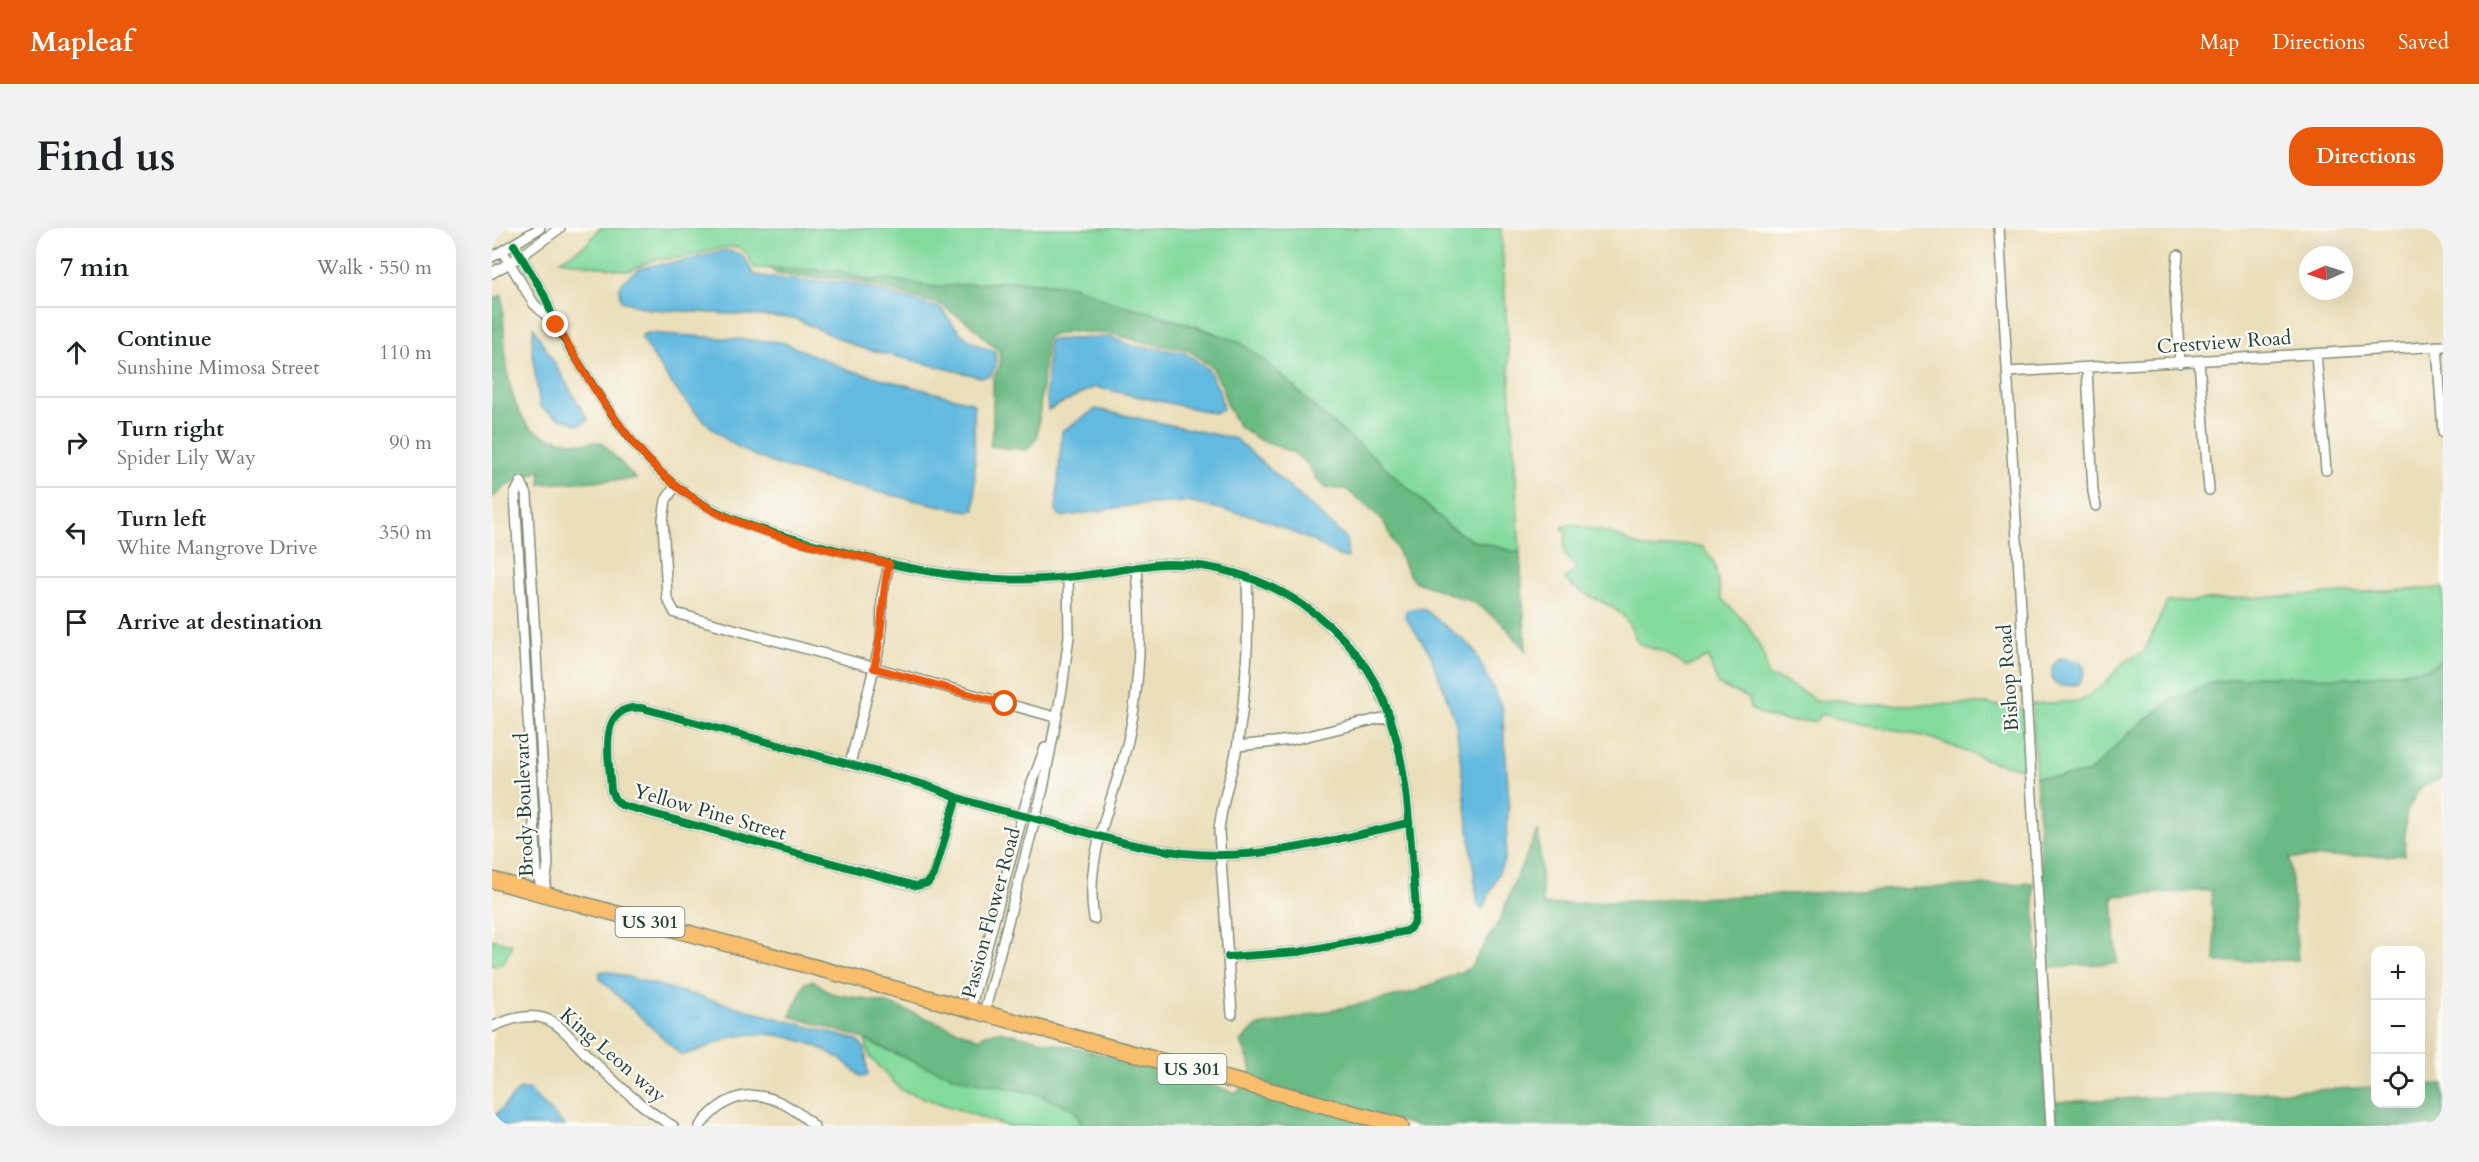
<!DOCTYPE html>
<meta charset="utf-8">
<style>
body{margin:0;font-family:Cardo,serif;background:#f2f2f2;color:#202124}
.controls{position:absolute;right:18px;bottom:18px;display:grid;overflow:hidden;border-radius:12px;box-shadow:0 6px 24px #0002}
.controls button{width:54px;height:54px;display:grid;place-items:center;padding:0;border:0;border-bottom:2px solid #e0e0e0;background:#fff;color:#202124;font:30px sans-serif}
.compass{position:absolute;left:1807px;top:18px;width:54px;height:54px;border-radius:50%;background:#fff;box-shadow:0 6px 24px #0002;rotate:267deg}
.stop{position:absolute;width:18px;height:18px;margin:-14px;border:4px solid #ea580c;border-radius:50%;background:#fff}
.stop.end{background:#ea580c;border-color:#fff;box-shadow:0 2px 6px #0008}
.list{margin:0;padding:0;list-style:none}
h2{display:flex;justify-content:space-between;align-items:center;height:78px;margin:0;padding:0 24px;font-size:26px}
h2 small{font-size:20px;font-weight:400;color:#757577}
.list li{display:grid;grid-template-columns:39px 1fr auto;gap:18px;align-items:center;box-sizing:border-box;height:90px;padding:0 24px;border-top:2px solid #e0e0e0}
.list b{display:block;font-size:22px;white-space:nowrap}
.list p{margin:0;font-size:20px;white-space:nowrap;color:#757577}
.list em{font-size:20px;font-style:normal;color:#757577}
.icon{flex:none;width:33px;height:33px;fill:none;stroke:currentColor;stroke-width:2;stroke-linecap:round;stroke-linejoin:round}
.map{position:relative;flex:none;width:1951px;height:898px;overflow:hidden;border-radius:24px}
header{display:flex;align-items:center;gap:36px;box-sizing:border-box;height:84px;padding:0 30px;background:#ea580c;color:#fff}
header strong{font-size:28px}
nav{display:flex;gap:33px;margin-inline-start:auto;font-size:21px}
.intro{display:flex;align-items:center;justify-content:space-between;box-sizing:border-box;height:144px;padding:0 36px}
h1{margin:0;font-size:42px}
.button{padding:15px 27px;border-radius:24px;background:#ea580c;color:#fff;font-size:21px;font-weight:700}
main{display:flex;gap:36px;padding:0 36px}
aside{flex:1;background:#fff;border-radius:24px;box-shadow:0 6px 24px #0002}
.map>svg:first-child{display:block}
.green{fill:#83da9d;stroke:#518c68;stroke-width:1.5}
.forest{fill:#6aba84;stroke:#447c5c;stroke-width:1.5}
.water{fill:#64bae0;stroke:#427c8a;stroke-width:1.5}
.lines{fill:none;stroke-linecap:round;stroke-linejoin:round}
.minor-casing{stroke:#858e78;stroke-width:12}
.primary-casing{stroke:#858e78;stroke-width:18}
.minor{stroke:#fff;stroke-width:9}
.primary{stroke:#f9be6d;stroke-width:15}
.cycleway-casing{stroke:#fdfcf7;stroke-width:11}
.cycleway{stroke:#00873e;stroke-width:8}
.route{stroke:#ea580c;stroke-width:8}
.labels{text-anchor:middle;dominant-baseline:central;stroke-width:4.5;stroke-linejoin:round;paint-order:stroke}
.shield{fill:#fdfcf7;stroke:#62766e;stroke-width:1.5}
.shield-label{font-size:18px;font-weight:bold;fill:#1f3d34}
.street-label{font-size:20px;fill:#1f3d34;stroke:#fdfcf7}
</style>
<header>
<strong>Mapleaf</strong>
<nav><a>Map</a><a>Directions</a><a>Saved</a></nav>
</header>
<div class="intro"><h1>Find us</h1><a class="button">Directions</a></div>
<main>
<aside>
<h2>7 min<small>Walk · 550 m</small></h2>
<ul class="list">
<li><svg class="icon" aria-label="ahead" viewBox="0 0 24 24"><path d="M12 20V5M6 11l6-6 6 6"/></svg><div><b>Continue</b><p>Sunshine Mimosa Street</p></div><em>110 m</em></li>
<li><svg class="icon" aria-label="right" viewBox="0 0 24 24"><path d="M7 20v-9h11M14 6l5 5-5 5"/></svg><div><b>Turn right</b><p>Spider Lily Way</p></div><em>90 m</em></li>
<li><svg class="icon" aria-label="left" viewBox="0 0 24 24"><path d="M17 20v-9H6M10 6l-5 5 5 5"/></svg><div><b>Turn left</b><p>White Mangrove Drive</p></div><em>350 m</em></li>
<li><svg class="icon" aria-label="arrive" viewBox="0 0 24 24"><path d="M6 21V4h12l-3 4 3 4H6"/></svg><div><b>Arrive at destination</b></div></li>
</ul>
</aside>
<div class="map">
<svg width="1951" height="898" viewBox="0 0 1951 898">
<rect width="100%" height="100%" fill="#fdfcf7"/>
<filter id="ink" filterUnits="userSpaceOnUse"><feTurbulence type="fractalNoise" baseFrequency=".0167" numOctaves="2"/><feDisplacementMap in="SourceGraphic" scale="12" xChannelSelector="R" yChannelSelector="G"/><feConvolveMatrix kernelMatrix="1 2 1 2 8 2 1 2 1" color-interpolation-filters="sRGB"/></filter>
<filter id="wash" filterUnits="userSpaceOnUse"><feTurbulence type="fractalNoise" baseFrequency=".008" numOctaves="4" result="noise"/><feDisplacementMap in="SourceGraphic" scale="24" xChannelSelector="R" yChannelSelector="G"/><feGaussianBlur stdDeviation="1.35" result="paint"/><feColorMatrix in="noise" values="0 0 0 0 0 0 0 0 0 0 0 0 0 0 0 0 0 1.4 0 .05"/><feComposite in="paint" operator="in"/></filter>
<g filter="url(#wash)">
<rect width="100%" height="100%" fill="#ebdfbb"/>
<path class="green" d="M108,0H1009L1028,325L979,312L958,299L881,228L827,184L792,149L749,115L707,99L619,74L581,58L523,53L441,59L397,51L377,52L348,43L262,40L255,26L246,19L229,20L187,30L161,32L136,43L68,32L94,17Z
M1080,296L1124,307L1141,316L1162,322L1193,316L1211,319L1222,334L1229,370L1255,396L1267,417L1273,431L1276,449L1289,452L1320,469L1322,473L1347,472L1369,477L1495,476L1531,481L1535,542L1501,534L1441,511L1405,502L1368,497L1329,486L1324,493C1301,495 1278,493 1258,480L1257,470L1226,457L1216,429L1194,439L1174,425L1147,416C1141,408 1139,397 1133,390C1117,371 1089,370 1073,351L1085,341C1072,329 1069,323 1075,307L1070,299Z
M1951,360V431L1938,440L1863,450L1722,454L1680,472L1639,503L1597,545L1567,549L1544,548L1540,476L1589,473L1612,456L1632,434L1652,424L1675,374Z
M0,711L20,717L12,735L0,738Z
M373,812L427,836L474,852L542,865L582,881L590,898H514L409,862L378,829Z"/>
<path class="forest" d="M279,40L348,43L377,52L397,51L441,59L523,53L581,58L619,74L665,86L749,115L792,149L827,184L881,228L958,299L979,312L1028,325L1034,423L1010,395L981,374L922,353L917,347L891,292L854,261L834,260L824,251L816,237L802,225L768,212L747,199L734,176L731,160L720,139L694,121L664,117L620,106L578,103L555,109L545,210L535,222L498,218L501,199V150L508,138L507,122C494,114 484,98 471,91C461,85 461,87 452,78L358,51L307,49L284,46Z
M10,67C13,104 10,179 42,202C54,210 77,215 91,215C97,215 102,213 109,214L144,251L48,256L49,242L17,256L0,270V71Z
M1951,431V549L1928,560L1914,584L1912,627L1798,630L1806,732L1724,734L1719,662L1621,668L1625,735L1555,739L1544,548L1567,549L1597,545L1639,503L1680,472L1722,454L1765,448L1863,450L1938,440Z
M1046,602L1051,677L1541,655L1555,898H925L753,851L760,841L749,814L764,799L922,764L978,740L1008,692L1023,652Z
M321,752L338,765L398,776L488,811L491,807L507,803L614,827L745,865L749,859L893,898H590L582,881L542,865L474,852L427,836L367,809L298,788L313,755Z
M1951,856V898H1564L1563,874L1883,859L1884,876H1928L1929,857Z"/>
<path class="water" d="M230,23C253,23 251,28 262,47L307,53L357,54L450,81C465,104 476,116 503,123L504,138L498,148L488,149L366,119L302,90L157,81L129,73L127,59C149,33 157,39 187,34C201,31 216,26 230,23Z
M41,99L96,192L88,197L65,189L48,179L40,124Z
M156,105L290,114L357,142L478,174L482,177L483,282L477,283C435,276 394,266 353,256C307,244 256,233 220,200C191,175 170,143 150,111V107Z
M619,109L640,118L692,124L716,141L727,162L731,182L722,185L603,159L556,182L554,163L557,112Z
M604,181L744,211L854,310L856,330L847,328L821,313L766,289L695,274L643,277L570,289L564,283L570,203Z
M924,380L932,381L981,420L1010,479L1017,572L1013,630L991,681L986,678L964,495L938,425L913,389L914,383Z
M1570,430L1589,434C1595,444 1592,448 1586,456L1569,458L1563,456C1557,445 1559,435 1570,430Z
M114,743L365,812L373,821L376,847L372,849L368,848C338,816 281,798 238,810C222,815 206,825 189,827L108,751V744Z
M36,861L73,898H0V891L27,862Z"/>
</g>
<g filter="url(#ink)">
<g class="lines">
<g class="minor-casing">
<path id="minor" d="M1507,0L1559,898
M22,17C32,34 43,50 52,67C57,77 59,87 64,97C71,112 82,127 91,141C120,189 150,235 198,268C238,295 283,306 330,318C388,334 446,349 507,351C541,353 575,350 609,345C631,342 652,337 673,336C769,333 868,396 898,489C918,550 918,617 924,680L922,696L915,703L807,724L736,729
M11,24L42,76L61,94
M1686,27L1683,61L1688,135
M0,29L48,0
M0,45L29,28L68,0
M1945,118L1951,205
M1824,126L1834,242
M1707,133L1717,262
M1595,141L1601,264L1604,278
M1515,144L1951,118
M29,254L35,267L56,636L52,666L45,645L23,266Z
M184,257L174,272L171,292L175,370L183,385L563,489
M746,518L799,512L898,488
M358,536L389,412L390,368L397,336
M465,569L442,647L436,655L424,658L129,577L122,570L119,562C118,534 103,475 150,480L430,556C445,560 458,567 473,572C499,581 526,586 552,593C610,609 667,627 727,627C791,627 854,609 916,595
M602,691C591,627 624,569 637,508C649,452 649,396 645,339
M478,781L538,560L553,520
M492,785L551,561L570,461L577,408L576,350
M740,786L727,604C729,573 741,544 746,514C755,459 757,404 755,349
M0,799C15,792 37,785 54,791C70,797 84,816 96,828C122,853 149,880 181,898
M208,898C244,852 284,863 322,898"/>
</g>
<g class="primary-casing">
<path id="primary" d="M0,652L909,898"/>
</g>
<use href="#minor" class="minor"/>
<use href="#primary" class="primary"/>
<g class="cycleway-casing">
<path id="cycleway" d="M22,17C32,34 43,50 52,67C57,77 59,87 64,97C71,112 82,127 91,141C120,189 150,235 198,268C238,295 283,306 330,318C388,334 446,349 507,351C541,353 575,350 609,345C631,342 652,337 673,336C769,333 868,396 898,489C918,550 918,617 924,680L922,696L915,703L807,724L736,729
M465,569L442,647L436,655L424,658L129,577L122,570L119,562C118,534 103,475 150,480L430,556C445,560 458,567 473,572C499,581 526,586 552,593C610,609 667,627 727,627C791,627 854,609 916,595"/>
</g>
<use href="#cycleway" class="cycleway"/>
</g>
</g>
<g class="lines" filter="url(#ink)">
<path class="route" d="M64,97C109,171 151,251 234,289C285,312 343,322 397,336C388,372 392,404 382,440L513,476"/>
</g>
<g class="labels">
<g class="shield">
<rect x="123.5" y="679" width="69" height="30" rx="4.5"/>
<rect x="665.5" y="826" width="69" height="30" rx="4.5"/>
</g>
<g class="shield-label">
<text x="158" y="694">US 301</text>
<text x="700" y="841">US 301</text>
</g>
<g class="street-label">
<text transform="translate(1732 114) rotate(-4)">Crestview Road</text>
<text transform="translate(1516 450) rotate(-94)">Bishop Road</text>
<text transform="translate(32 577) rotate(-92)">Brody Boulevard</text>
<text transform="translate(218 584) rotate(16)">Yellow Pine Street</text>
<text transform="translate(499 685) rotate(-75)">Passion Flower Road</text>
<text transform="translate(121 827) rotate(41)">King Leon way</text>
</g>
</g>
</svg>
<div class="controls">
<button>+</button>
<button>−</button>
<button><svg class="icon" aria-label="locate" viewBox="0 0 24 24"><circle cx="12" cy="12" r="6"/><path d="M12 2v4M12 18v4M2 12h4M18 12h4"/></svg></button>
</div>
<svg class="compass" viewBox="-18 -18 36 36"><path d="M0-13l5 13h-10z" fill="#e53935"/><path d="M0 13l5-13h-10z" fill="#757577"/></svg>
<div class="stop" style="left:513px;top:476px"></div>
<div class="stop end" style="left:64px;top:97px"></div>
</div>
</main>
